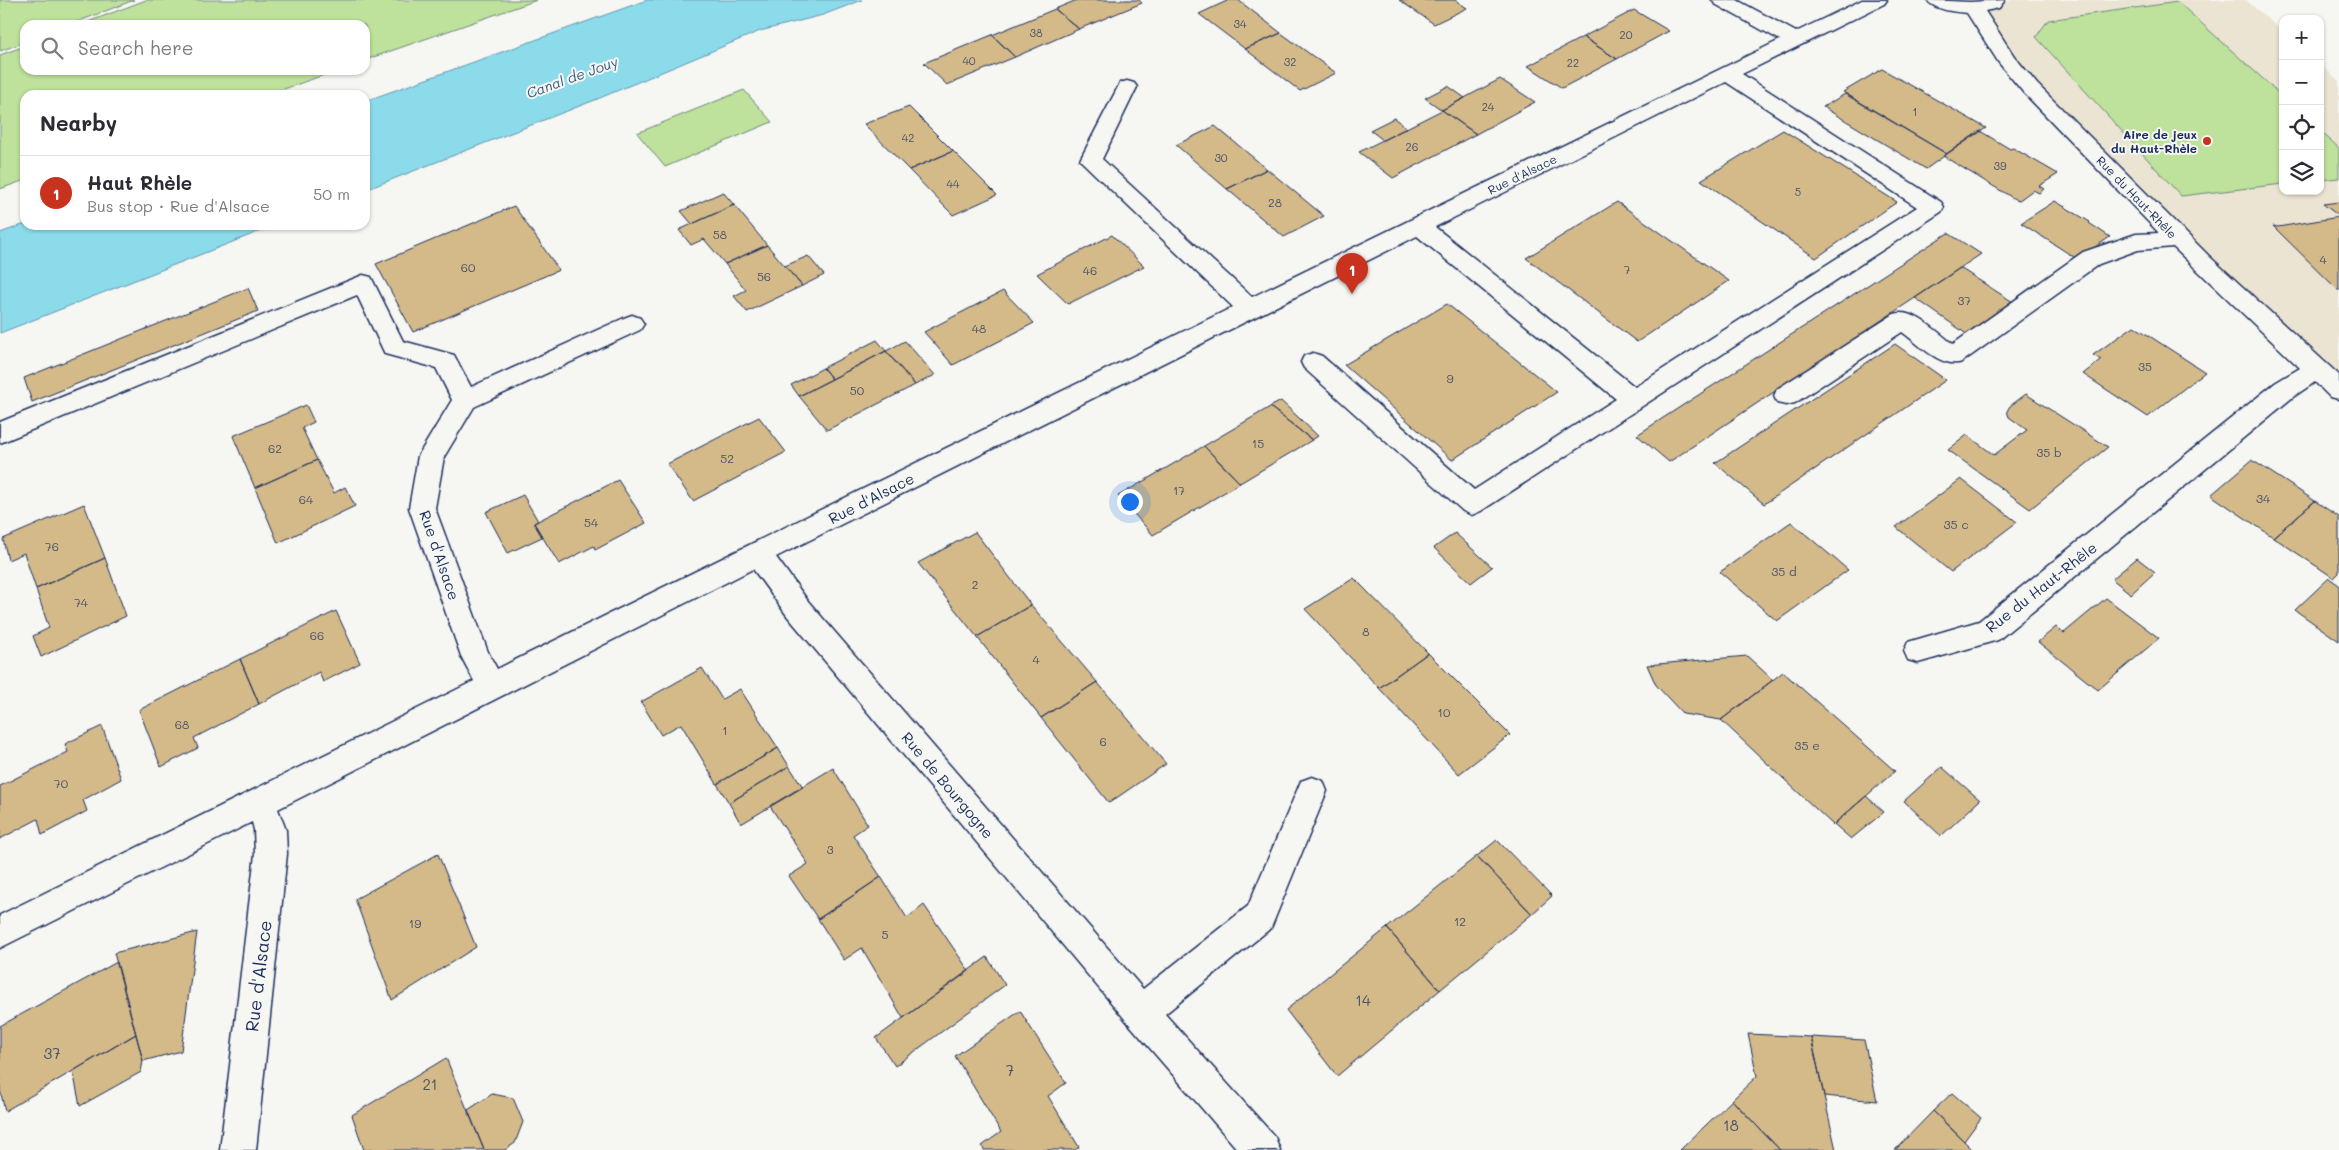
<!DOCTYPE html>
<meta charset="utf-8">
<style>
body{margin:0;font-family:Mali,sans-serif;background:#f2f2f3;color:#2b2b33}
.controls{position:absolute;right:15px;top:15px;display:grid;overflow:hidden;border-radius:10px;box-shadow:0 1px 4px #0004}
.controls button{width:45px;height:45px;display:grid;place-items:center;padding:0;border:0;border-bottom:1px solid #e1e1e2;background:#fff;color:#2b2b33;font:25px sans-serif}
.you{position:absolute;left:1129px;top:501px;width:18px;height:18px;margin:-12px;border:4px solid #fff;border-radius:50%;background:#1a73e8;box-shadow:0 0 0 8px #1a73e833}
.badge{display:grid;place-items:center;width:32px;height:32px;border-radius:50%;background:#c8321e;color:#fff;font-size:16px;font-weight:700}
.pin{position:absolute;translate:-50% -41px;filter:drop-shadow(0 1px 2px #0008)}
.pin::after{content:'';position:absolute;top:26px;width:18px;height:15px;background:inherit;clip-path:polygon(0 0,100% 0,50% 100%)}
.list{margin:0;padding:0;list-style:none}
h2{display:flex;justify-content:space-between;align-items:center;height:65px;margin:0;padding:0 20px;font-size:21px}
h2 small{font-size:16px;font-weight:400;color:#7c7c81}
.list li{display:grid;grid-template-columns:32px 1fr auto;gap:15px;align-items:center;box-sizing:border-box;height:75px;padding:0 20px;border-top:1px solid #e1e1e2}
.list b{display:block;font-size:19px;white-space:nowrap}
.list p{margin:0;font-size:16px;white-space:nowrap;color:#7c7c81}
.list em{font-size:16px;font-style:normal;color:#7c7c81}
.icon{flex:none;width:28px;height:28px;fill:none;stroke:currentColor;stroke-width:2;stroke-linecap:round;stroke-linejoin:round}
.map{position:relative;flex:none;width:2339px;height:1150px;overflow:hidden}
.search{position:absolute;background:#fff;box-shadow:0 1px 4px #0004;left:20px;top:20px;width:350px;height:55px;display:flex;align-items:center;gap:12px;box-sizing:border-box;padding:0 18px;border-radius:15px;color:#7c7c81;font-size:19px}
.panel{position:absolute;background:#fff;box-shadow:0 1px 4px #0004;left:20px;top:90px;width:350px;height:140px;border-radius:15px}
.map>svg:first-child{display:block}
.built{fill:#ece4d2}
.green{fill:#bee19b;stroke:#6c887c}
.water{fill:#8cdbea;stroke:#5f96b2}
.building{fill:#d4b989;stroke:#1b2f5e}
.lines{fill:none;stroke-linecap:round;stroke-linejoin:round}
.minor-casing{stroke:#1b2f5e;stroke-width:3}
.minor{fill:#f6f6f2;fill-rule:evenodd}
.poi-dot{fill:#c8321e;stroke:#f6f6f2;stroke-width:2}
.labels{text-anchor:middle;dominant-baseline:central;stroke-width:4;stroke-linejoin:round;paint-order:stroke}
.far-number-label{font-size:11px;fill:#495269}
.far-poi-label{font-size:12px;font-weight:bold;fill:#1b2f5e;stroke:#f6f6f2;text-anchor:end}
.far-street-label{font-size:12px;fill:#1b2f5e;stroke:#f6f6f2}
.number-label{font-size:12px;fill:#495269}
.far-water-label{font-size:14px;font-style:italic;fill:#375a81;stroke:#f6f6f2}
.street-label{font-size:15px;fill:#1b2f5e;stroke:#f6f6f2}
.near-number-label{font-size:15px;fill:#495269}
.near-street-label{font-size:18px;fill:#1b2f5e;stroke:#f6f6f2}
</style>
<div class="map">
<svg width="2339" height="1150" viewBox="0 0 2339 1150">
<rect width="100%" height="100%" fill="#f6f6f2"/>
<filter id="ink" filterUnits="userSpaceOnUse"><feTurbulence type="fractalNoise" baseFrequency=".02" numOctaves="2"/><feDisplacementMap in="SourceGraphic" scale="10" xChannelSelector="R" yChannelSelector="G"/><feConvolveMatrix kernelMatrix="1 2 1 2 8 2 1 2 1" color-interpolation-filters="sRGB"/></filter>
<g filter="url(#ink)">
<path class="built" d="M1995,0H2246L2283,32V191H2320V64L2339,81V390L2030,88L1974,9L1992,4Z"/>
<path class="green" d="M0,0H134L69,25H25V42L0,51Z
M146,0H537L365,60V25H80Z
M2178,2L2283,97V184L2181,196L2036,37L2048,20Z
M25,46V70H338L267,95H25V180L0,189V55Z
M744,90L772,122L665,167L637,133Z
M2320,131L2339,148V178L2320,180Z"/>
<path class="water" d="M647,0H862L823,15L760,31L595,100L365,190V101Z
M25,224V225H276L0,333V233Z"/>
<path class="building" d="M1077,0H1139L1142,3L1079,29L1055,9Z
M1229,0H1238L1281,33L1245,49L1199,14Z
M1399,0H1455L1467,8L1434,24Z
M1055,9L1079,29L1015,57L992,35Z
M1634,10L1669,31L1617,59L1583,37Z
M1281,33L1336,73L1300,91L1245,49Z
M992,35L1015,57L947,85L924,63Z
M1583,37L1617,59L1562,88L1528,66Z
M1882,69L1986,128L1947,154L1843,92Z
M1500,79L1535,102L1476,134L1442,110Z
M1448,86L1465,98L1442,110L1425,98Z
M1845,94L1947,154L1926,169L1823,107Z
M909,107L953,151L909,170L864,124Z
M1442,110L1476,134L1393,178L1359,152Z
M1394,118L1407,128L1383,140L1370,130Z
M1215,126L1267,169L1227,189L1176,145Z
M1783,130L1897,202L1816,258L1701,180Z
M1980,131L2010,149L2013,148L2058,174L2039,186L2044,189L2039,193L2033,190L2018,201L1943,156Z
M953,151L997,195L953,215L909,170Z
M1267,169L1324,216L1284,237L1227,189Z
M723,192L734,205L692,224L681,211Z
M2055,201L2090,222L2089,223L2110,237L2077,259L2021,223Z
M1617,202L1729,281L1637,342L1526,258Z
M2339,202V216L2323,204Z
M734,205L767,245L725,264L704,239L691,245L679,230Z
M514,206L559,270L413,332L376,264Z
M2339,217V291L2273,226L2278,227Z
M1948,233L1981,254L1669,462L1637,435Z
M1112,235L1144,266L1068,304L1037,274Z
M767,245L802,286L747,312L734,296L746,290L725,264Z
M808,256L824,275L802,286L785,266Z
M1960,268L2013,302L1968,335L1915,298Z
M248,288L258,311L32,402L24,378Z
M1003,291L1034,323L953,365L924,332Z
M1447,304L1557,392L1452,460L1344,365Z
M2134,326L2205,372L2148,417L2083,374L2101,360L2093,355Z
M877,340L886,351L832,379L823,368Z
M905,341L935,375L915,385L886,351Z
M1895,344L1946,380L1764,504L1715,463Z
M886,351L915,385L827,430L799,396Z
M823,368L832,379L799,396L791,385Z
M2026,394L2108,447L2030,509L1948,450L1967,435L1994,455L2027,430L2009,417L2007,411L2010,406Z
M1281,401L1318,436L1312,440L1270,407Z
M306,405L314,422L302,428L317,460L255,488L233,436Z
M1270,407L1312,440L1240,483L1204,446Z
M759,417L786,452L693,501L667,464Z
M1204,446L1240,483L1153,535L1118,496Z
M317,460L334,493L345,487L355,506L278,543L255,488Z
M2252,460L2315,501L2273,537L2211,495Z
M1961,479L2017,522L1951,572L1896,527Z
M618,480L646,523L595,550L594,546L559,564L534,523Z
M523,495L538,521L534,523L542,537L508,553L486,512Z
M2315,501L2339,517V573L2334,578L2273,537Z
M84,504L105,558L36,589L24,553L8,560L3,539Z
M1791,522L1848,570L1777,621L1720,572Z
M975,532L1031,605L977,637L918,563Z
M1455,533L1492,567L1471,583L1434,548Z
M105,558L126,616L41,657L33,636L49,628L36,589Z
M2137,558L2155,572L2131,594L2112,579Z
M1354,578L1428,653L1379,688L1305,609Z
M2329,578L2339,585V641L2295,610Z
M2106,598L2159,638L2098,690L2038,642L2056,627L2064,633Z
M1031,605L1097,682L1041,718L977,637Z
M336,611L360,663L323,682L319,672L259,704L240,659Z
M1428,653L1510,735L1459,774L1379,688Z
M1747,656L1773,680L1721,720L1683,714L1656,685L1647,665Z
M240,659L259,704L194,738L198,748L161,767L139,710Z
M702,668L722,699L740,689L778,748L717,784L681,724L661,735L641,702Z
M1783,672L1895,771L1833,825L1721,720Z
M1097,682L1166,764L1109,803L1041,718Z
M102,726L121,779L83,800L87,811L42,835L38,819L0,839V786L68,752L65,744Z
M778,748L789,766L729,803L717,784Z
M789,766L803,787L741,824L729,803Z
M1942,767L1980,800L1941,836L1904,801Z
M833,768L868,825L853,835L881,877L818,919L789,876L808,864L770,806Z
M1866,796L1884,812L1851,839L1834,824Z
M1497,840L1552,896L1532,914L1477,856Z
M438,854L476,947L392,1000L355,899Z
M1477,856L1532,914L1440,990L1387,928Z
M881,877L907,918L924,905L969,971L903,1018L862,948L844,960L818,919Z
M1387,928L1440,990L1337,1076L1286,1010Z
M197,932L181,1051L143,1061L114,953Z
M987,957L1005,985L895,1066L876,1038Z
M117,962L136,1034L5,1111L0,1090V1026Z
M1020,1011L1066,1083L1048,1096L1079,1147L1075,1150H984L982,1146L1001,1132L955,1056Z
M136,1034L143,1061L141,1072L80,1106L73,1071Z
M1748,1034L1811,1037L1836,1150H1780L1732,1100L1757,1076Z
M1811,1037L1864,1040L1877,1101L1824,1096Z
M446,1058L484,1150H364L352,1115Z
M1952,1093L1981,1118L1964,1141L1933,1111Z
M492,1094L513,1098L523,1122L515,1143L505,1150H484L468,1110Z
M1732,1100L1780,1150H1680Z
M1933,1111L1964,1141L1973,1150H1895Z"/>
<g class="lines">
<g class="minor-casing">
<path id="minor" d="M1712,0H1737L1796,32L1862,0H1887L1884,4L1742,74L1941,202L1944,207L1941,212L1481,511L1472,515L1463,511L1304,368L1301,362L1304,356L1313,353L1322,356L1474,490L1616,399L1417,236L776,557L808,601L1143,989L1248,906L1301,781L1312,777L1323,781L1327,791L1271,928L1165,1014L1275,1137L1280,1150H1238L1129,1024L788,617L753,569L278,809L286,830L287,854L256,1150H220L255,854L254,830L252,822L0,948V915L474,681L461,656L409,508L418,456L452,400L436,368L385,354L357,295L0,443V422L363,275L371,277L403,341L454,355L471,387L624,318L632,315L640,318L644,324L640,330L474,407L444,457L435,508L488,652L497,669L1233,307L1080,160L1120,83L1127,81L1134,83L1137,87L1102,159L1252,297L1780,40L1715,4ZM1726,82L1917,207L1635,387L1435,227Z
M1927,0L1970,2L2005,0L1999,8L1985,11L2014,56L2037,84L2210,257L2339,375V399L2330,397L2315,382L2293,397L1998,640L1918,663L1908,660L1904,651L1908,642L1979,621L2275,383L2300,368L2173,247L2138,250L2099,264L1962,362C1941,369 1918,343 1902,332L1795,403L1786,405L1777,403L1774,396L1777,389L1894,314C1914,308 1937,332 1953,344L2083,252L2136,234L2159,233L2023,92L1999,63L1967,13C1955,12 1934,10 1927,0Z"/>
</g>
<use href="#minor" class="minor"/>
</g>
</g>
<circle class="poi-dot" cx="2207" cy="141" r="5"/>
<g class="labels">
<g class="far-number-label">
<text x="1240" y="23">34</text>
<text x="1036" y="32">38</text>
<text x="1626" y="34">20</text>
<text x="969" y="60">40</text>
<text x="1290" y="61">32</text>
<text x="1573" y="62">22</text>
<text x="1488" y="106">24</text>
<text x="1915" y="111">1</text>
<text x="908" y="137">42</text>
<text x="1412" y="146">26</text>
<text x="1221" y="157">30</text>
<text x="2000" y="165">39</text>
<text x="953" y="183">44</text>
<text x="1798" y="191">5</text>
</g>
<g class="far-poi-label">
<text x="2197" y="134">Aire de jeux<tspan x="2197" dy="14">du Haut-Rhèle</tspan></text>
</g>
<g class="far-street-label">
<text transform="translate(1522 174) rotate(-26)">Rue d'Alsace</text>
<text transform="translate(2137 197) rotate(46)">Rue du Haut-Rhêle</text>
</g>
<g class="number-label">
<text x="1275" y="202">28</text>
<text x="720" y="234">58</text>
<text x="2323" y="259">4</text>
<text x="468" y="267">60</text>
<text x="1627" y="269">7</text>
<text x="1090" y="270">46</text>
<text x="764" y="276">56</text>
<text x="1964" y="300">37</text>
<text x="979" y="328">48</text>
<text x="2145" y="366">35</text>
<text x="1450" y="378">9</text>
<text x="857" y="390">50</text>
<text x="1258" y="443">15</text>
<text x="275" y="448">62</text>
<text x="2049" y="452">35 b</text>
<text x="727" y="458">52</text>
<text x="1179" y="490">17</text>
<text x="2263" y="498">34</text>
<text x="306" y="499">64</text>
<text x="591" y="522">54</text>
<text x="1956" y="524">35 c</text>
<text x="52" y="546">76</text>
<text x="1784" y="571">35 d</text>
<text x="975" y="584">2</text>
<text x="81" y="602">74</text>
<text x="1366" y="631">8</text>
<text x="317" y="635">66</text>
<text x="1036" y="659">4</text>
<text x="1444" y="712">10</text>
<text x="182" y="724">68</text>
<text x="725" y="730">1</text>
<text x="1103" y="741">6</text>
<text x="1807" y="745">35 e</text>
<text x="61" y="783">70</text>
<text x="830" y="849">3</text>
<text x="1460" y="921">12</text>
<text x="415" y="923">19</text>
<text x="885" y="934">5</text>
</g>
<g class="far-water-label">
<text transform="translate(572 77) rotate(-20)">Canal de Jouy</text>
</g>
<g class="street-label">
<text transform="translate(871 498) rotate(-27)">Rue d'Alsace</text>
<text transform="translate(440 555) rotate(71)">Rue d'Alsace</text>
<text transform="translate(2041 587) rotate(-38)">Rue du Haut-Rhêle</text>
<text transform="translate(948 785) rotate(50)">Rue de Bourgogne</text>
</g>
<g class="near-number-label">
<text x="1363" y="1000">14</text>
<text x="52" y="1053">37</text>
<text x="1010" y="1070">7</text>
<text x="430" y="1084">21</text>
<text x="1731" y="1125">18</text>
</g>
<g class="near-street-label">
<text transform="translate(258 976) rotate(-83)">Rue d'Alsace</text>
</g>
</g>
</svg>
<div class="controls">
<button>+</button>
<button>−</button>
<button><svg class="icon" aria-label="locate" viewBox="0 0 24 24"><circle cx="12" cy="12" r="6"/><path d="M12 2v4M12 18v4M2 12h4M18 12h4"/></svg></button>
<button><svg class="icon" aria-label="layers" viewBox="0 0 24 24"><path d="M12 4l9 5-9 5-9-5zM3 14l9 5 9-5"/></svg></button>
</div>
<div class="you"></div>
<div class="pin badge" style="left:1352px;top:294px">1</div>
<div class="search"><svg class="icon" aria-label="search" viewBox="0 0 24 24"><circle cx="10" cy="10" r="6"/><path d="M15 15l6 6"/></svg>Search here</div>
<section class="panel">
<h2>Nearby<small></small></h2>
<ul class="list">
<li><span class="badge">1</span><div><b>Haut Rhèle</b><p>Bus stop · Rue d'Alsace</p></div><em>50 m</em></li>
</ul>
</section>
</div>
